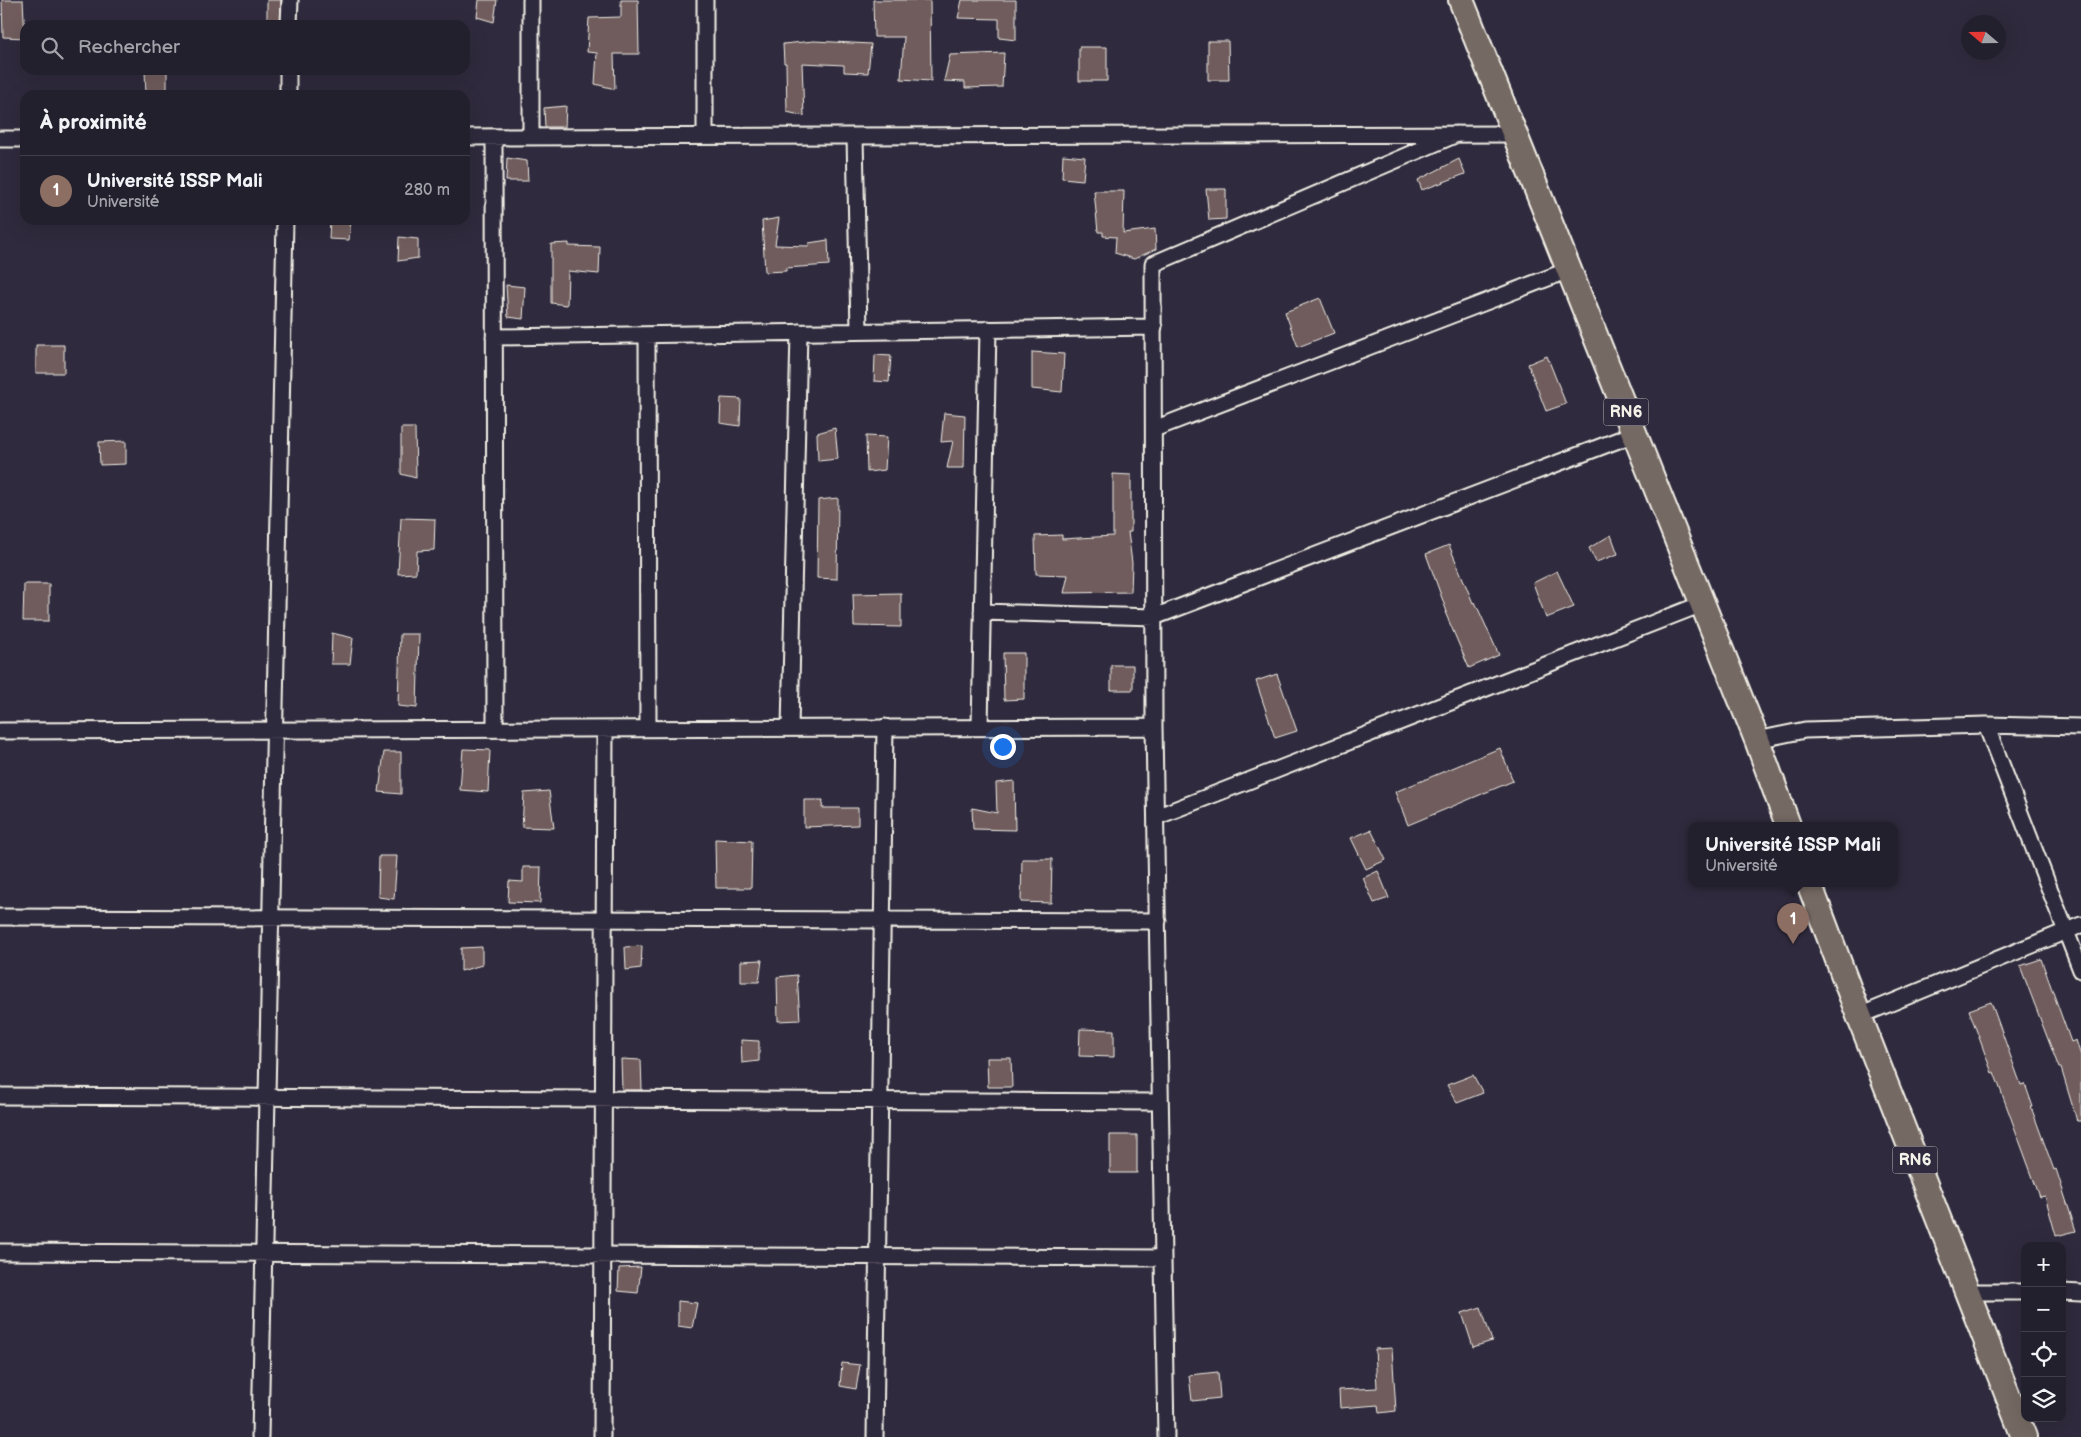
<!DOCTYPE html>
<html lang="fr">
<meta charset="utf-8">
<style>
body{margin:0;font-family:"Balsamiq Sans",sans-serif;background:#2f2d3a;color:#f1f3f6}
.controls{position:absolute;right:15px;bottom:15px;display:grid;overflow:hidden;border-radius:10px;box-shadow:0 5px 20px #0002}
.controls button{width:45px;height:45px;display:grid;place-items:center;padding:0;border:0;border-bottom:1px solid #403e4a;background:#23202e;color:#f1f3f6;font:25px sans-serif}
.compass{position:absolute;left:1961px;top:15px;width:45px;height:45px;border-radius:50%;background:#23202e;box-shadow:0 5px 20px #0002;rotate:290deg}
.you{position:absolute;left:1002px;top:746px;width:18px;height:18px;margin:-12px;border:4px solid #fff;border-radius:50%;background:#1a73e8;box-shadow:0 0 0 8px #1a73e833}
.badge{display:grid;place-items:center;width:32px;height:32px;border-radius:50%;background:#b45309;color:#fff;font-size:16px;font-weight:700}
.pin{position:absolute;translate:-50% -41px;filter:drop-shadow(0 1px 2px #0008)}
.pin::after{content:'';position:absolute;top:26px;width:18px;height:15px;background:inherit;clip-path:polygon(0 0,100% 0,50% 100%)}
.popup{position:absolute;left:1688px;top:822px;width:210px;height:65px;box-sizing:border-box;display:grid;place-content:center;border-radius:10px;background:#23202e;filter:drop-shadow(0 1px 4px #0005);font-size:16px;white-space:nowrap;color:#a3a3aa}
.popup b{font-size:19px;color:#f1f3f6}
.popup::after{content:'';position:absolute;left:50%;top:100%;margin-left:-10px;border:10px solid transparent;border-top-color:#23202e}
.list{margin:0;padding:0;list-style:none}
h2{display:flex;justify-content:space-between;align-items:center;height:65px;margin:0;padding:0 20px;font-size:21px}
h2 small{font-size:16px;font-weight:400;color:#a3a3aa}
.list li{display:grid;grid-template-columns:32px 1fr auto;gap:15px;align-items:center;box-sizing:border-box;height:70px;padding:0 20px;border-top:1px solid #403e4a}
.list b{display:block;font-size:19px;white-space:nowrap}
.list p{margin:0;font-size:16px;white-space:nowrap;color:#a3a3aa}
.list em{font-size:16px;font-style:normal;color:#a3a3aa}
.icon{flex:none;width:28px;height:28px;fill:none;stroke:currentColor;stroke-width:2;stroke-linecap:round;stroke-linejoin:round}
.map{position:relative;flex:none;width:2081px;height:1437px;overflow:hidden}
.search{position:absolute;background:#23202e;box-shadow:0 5px 20px #0002;left:20px;top:20px;width:450px;height:55px;display:flex;align-items:center;gap:12px;box-sizing:border-box;padding:0 18px;border-radius:15px;color:#a3a3aa;font-size:19px}
.panel{position:absolute;background:#23202e;box-shadow:0 5px 20px #0002;left:20px;top:90px;width:450px;height:135px;border-radius:15px}
.map>svg:first-child{display:block}
.building{fill:#6f5b5d;stroke:#f4f1e8}
.lines{fill:none;stroke-linecap:round;stroke-linejoin:round}
.street-casing{stroke:#f4f1e8;stroke-width:19}
.primary-casing{stroke:#f4f1e8;stroke-width:28}
.street{stroke:#2f2a3d;stroke-width:15}
.primary{stroke:#756964;stroke-width:24}
.labels{text-anchor:middle;dominant-baseline:central;stroke-width:5;stroke-linejoin:round;paint-order:stroke}
.shield{fill:#2f2a3d;stroke:#b9b5b5;stroke-width:1}
.shield-label{font-size:16px;font-weight:bold;fill:#f4f1e8}
</style>
<div class="map">
<svg width="2081" height="1437" viewBox="0 0 2081 1437">
<rect width="100%" height="100%" fill="#2f2a3d"/>
<filter id="ink" filterUnits="userSpaceOnUse"><feTurbulence type="fractalNoise" baseFrequency=".02" numOctaves="2"/><feDisplacementMap in="SourceGraphic" scale="10" xChannelSelector="R" yChannelSelector="G"/><feConvolveMatrix kernelMatrix="1 2 1 2 8 2 1 2 1" color-interpolation-filters="sRGB"/></filter>
<g filter="url(#ink)">
<path class="building" d="M2,0H23L25,38L3,37Z
M267,0H281L280,25H267Z
M479,0H497L494,22L477,17Z
M621,0H638L639,54H614L615,89L595,84L597,53L587,52L589,18L621,17Z
M873,0H930L931,81L901,79L904,37H874Z
M962,0H1016V40L999,38V19L958,18Z
M814,41L871,44L868,73L844,72V65L802,63L804,116L787,112L786,63H784L783,44Z
M1208,41H1228L1229,80H1208Z
M1079,47H1107V81H1079Z
M1004,53L1002,87L965,88V82L944,81L950,55Z
M145,70H167V95H146Z
M566,106L565,127H545L544,108Z
M1063,155L1085,157L1083,180L1062,178Z
M507,158L527,161L528,181H506Z
M1459,159L1465,174L1422,190L1418,180Z
M1206,189H1226V219L1209,220Z
M1094,191H1124L1123,233L1155,229L1156,249L1134,259L1115,253L1116,237L1103,236V232H1098Z
M779,218L775,245L808,246L809,243L828,240L829,265L786,268V271L765,272L762,221Z
M330,220H351L349,240L329,239Z
M399,237L418,239V258L398,261Z
M569,243V246L600,247L599,274L568,271L567,305L551,303V244Z
M506,285L525,287L523,319L508,317Z
M1320,298L1334,333L1298,347L1285,312Z
M36,345H64V373H36Z
M1032,352L1064,354L1062,392L1032,389Z
M875,355L891,356L889,382L874,381Z
M1547,356L1566,404L1546,411L1528,364Z
M721,398L741,399L740,426L720,423Z
M944,413L965,415L964,468H947L953,441L941,442Z
M401,428H415L416,478L401,474Z
M835,428L838,459L818,461L817,433Z
M866,436L887,437L885,470L867,472Z
M126,441V464L100,465L99,442Z
M1113,474L1131,475V532H1128L1132,563L1131,592L1064,593L1068,575L1036,574L1035,536L1062,535V539L1113,536Z
M838,498L837,579L817,578L818,500Z
M401,518L435,519L434,550L417,551L416,573L398,574Z
M1611,535L1618,554L1596,562L1589,548Z
M1449,545L1473,603L1475,602L1499,655L1469,668L1445,612H1447L1426,554Z
M1557,571L1574,607L1546,618L1533,583Z
M24,584H49V621H23Z
M901,593V627L854,626L853,594Z
M332,633L353,638L350,664H331Z
M400,634H419L417,708L398,706Z
M1003,653H1024V699L1004,700Z
M1111,665H1133V690H1111Z
M1277,674L1297,731L1275,738L1256,681Z
M1500,748L1513,781L1408,825L1395,792Z
M463,749L490,750L488,792L460,790Z
M384,752H401V794L379,792Z
M1014,781L1015,830L973,829L972,808L997,813L996,783Z
M549,791L554,828L522,827L524,793Z
M804,800H823L822,808H858V825L804,827Z
M1371,830L1386,860L1366,869L1351,838Z
M715,839L752,841L751,888H716Z
M379,856H397L394,899L378,897Z
M1022,859H1052L1051,903L1021,902Z
M523,867H541L540,903L508,902L509,881L523,882Z
M1378,871L1389,898L1374,903L1363,878Z
M642,946L641,968L626,970L625,947Z
M482,947V965L461,971V948Z
M2041,959L2071,1042L2076,1040L2081,1056V1121H2077L2061,1068H2059L2020,966Z
M762,960L759,982H741V961Z
M797,975L800,1020L778,1021L777,977Z
M1991,1002L2021,1085L2025,1084L2033,1107H2031L2054,1170L2056,1169L2076,1231L2056,1236L2045,1196L2040,1197L1994,1072L1992,1073L1969,1010Z
M1080,1029L1114,1030V1057L1079,1056Z
M741,1040L759,1041V1061L742,1063Z
M987,1058H1011L1012,1087H988Z
M621,1059L641,1060L642,1090H622Z
M1473,1075L1483,1093L1457,1103L1447,1085Z
M1110,1135H1137V1173H1110Z
M641,1267L638,1293L618,1291L619,1268Z
M678,1301L697,1303L692,1328L678,1326Z
M1481,1307L1492,1341L1473,1347L1462,1313Z
M1392,1348L1396,1411L1379,1413L1378,1405L1340,1408L1339,1390L1377,1388L1375,1349Z
M842,1363L860,1365L856,1389L840,1386Z
M1218,1372L1220,1398L1192,1401L1189,1375Z"/>
<g class="lines">
<g class="street-casing">
<path id="street" d="M705,0V136
M289,25L290,0
M288,95V70
M855,136L859,331
M465,137L1514,134
M494,137L495,729
M531,137V0
M0,139H25
M647,335L648,728
M494,337L1154,327
M1154,429L1569,270
M982,612L1154,617L1634,434
M1986,725L2081,970
M980,727L988,329
M790,728L799,332
M0,731L1154,727
M1757,740L1805,730L1986,725L2081,727
M1156,817L1702,604
M0,917L1158,921
M1859,1016L2081,925
M0,1096L1160,1102
M0,1252L1163,1258
M1967,1292H2025
M2062,1292L2081,1293
M260,1437L285,220
M602,1437L605,729
M875,1437L885,727
M1166,1437L1154,727L1153,264L1457,134"/>
</g>
<g class="primary-casing">
<path id="primary" d="M1461,0L1757,740L1788,825
M1809,883L1859,1016L2024,1437"/>
</g>
<use href="#street" class="street"/>
<use href="#primary" class="primary"/>
</g>
</g>
<g class="labels">
<g class="shield">
<rect x="1603.5" y="398.5" width="45" height="27" rx="4"/>
<rect x="1892.5" y="1146.5" width="45" height="27" rx="4"/>
</g>
<g class="shield-label">
<text x="1626" y="412">RN6</text>
<text x="1915" y="1160">RN6</text>
</g>
</g>
</svg>
<div class="controls">
<button>+</button>
<button>−</button>
<button><svg class="icon" aria-label="locate" viewBox="0 0 24 24"><circle cx="12" cy="12" r="6"/><path d="M12 2v4M12 18v4M2 12h4M18 12h4"/></svg></button>
<button><svg class="icon" aria-label="layers" viewBox="0 0 24 24"><path d="M12 4l9 5-9 5-9-5zM3 14l9 5 9-5"/></svg></button>
</div>
<svg class="compass" viewBox="-18 -18 36 36"><path d="M0-13l5 13h-10z" fill="#e53935"/><path d="M0 13l5-13h-10z" fill="#a3a3aa"/></svg>
<div class="you"></div>
<div class="pin badge" style="left:1793px;top:944px;background:#8d6e63">1</div>
<div class="popup"><b>Université ISSP Mali</b>Université</div>
<div class="search"><svg class="icon" aria-label="search" viewBox="0 0 24 24"><circle cx="10" cy="10" r="6"/><path d="M15 15l6 6"/></svg>Rechercher</div>
<section class="panel">
<h2>À proximité<small></small></h2>
<ul class="list">
<li><span class="badge" style="background:#8d6e63">1</span><div><b>Université ISSP Mali</b><p>Université</p></div><em>280 m</em></li>
</ul>
</section>
</div>
